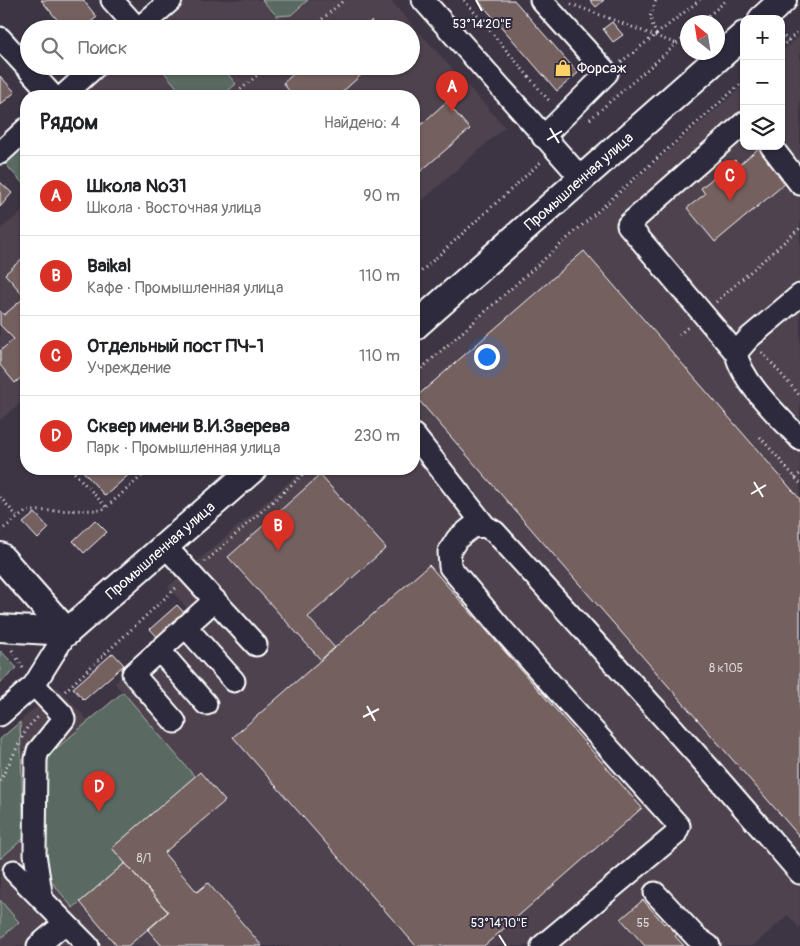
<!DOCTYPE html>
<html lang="ru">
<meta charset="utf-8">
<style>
body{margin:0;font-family:Pangolin,sans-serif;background:#f6f6f6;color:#202124}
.controls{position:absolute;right:15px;top:15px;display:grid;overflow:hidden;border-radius:10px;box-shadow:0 1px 4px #0004}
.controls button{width:45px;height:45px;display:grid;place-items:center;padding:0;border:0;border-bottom:1px solid #e0e0e0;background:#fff;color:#202124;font:25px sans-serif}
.compass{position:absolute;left:680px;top:15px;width:45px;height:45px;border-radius:50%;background:#fff;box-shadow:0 1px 4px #0004;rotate:330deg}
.you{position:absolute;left:486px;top:356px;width:18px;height:18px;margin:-12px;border:4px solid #fff;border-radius:50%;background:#1a73e8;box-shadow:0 0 0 8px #1a73e833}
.badge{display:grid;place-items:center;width:32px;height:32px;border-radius:50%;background:#d93025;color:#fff;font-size:16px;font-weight:700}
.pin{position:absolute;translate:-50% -41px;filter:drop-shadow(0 1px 2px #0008)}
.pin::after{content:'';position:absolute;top:26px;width:18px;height:15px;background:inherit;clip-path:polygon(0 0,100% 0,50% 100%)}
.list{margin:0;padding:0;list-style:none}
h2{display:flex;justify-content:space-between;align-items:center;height:65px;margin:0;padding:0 20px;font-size:21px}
h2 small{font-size:16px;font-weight:400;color:#757577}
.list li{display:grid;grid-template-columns:32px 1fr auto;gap:15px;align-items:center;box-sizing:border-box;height:80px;padding:0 20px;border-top:1px solid #e0e0e0}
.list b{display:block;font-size:19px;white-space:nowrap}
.list p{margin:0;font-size:16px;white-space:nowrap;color:#757577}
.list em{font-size:16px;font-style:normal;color:#757577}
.icon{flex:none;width:28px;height:28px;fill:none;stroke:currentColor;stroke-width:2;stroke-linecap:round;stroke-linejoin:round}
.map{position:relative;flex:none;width:800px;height:946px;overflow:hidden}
.search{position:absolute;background:#fff;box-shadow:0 1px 4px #0004;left:20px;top:20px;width:400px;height:55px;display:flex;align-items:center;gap:12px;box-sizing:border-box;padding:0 18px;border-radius:28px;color:#757577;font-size:19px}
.panel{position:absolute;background:#fff;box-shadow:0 1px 4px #0004;left:20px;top:90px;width:400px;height:385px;border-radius:20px}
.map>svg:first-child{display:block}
.built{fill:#4e424d}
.green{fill:#5a6b63;stroke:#acb5b1}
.building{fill:#746061;stroke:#fff}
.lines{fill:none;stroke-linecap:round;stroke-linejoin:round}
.minor-casing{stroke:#fff;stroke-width:25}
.major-casing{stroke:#fff;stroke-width:30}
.path{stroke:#fff;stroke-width:3;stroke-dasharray:1 4;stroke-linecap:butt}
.minor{stroke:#2f2a3d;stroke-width:21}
.major{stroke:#2f2a3d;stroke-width:26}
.ticks{fill:none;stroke:#fff;stroke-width:2}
.labels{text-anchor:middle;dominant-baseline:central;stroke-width:4;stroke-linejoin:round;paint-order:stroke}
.number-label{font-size:12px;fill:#dcd7d8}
.poi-label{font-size:15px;fill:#fff;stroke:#2f2a3d;text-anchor:start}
.street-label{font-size:15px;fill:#fff;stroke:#2f2a3d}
.ticks-label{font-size:12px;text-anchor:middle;fill:#fff;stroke:#2f2a3d;stroke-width:4;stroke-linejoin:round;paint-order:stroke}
</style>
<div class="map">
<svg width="800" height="946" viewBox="0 0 800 946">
<rect width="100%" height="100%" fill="#3d3544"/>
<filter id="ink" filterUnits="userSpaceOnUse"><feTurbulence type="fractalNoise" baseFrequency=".02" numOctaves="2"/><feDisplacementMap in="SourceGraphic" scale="10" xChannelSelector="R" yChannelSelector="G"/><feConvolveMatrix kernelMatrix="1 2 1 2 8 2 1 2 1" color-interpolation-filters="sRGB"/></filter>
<g filter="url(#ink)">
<path class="built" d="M176,0H390L505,127L414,208V96H69L102,66H411V29H144Z
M800,36V929L788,915L753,946H0V739L58,687L89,722L122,692L115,683L192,614L168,587L304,469H414V373L744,85V146H781V52Z
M26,209V406L22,402L0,420V229Z"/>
<path class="green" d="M262,0H308L291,15L277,16Z
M159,66H221L236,84L222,96H184Z
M26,135V187L0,158Z
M1,651L17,668L0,683V653Z
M123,692L195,777L112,848L125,863L73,908L46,875L44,759Z
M20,722L24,838L0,859V739Z
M0,900L19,922L0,939Z"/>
<path class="building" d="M41,0H83L97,17L82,29H65Z
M478,0H514L578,73L557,91Z
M590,0H604L596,7Z
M371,21L378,29H362Z
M612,22L623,35L613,42L603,29Z
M303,66L318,67L371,66L340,94L342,96H285L290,92L283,83Z
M0,76L15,92L0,105Z
M446,102L470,129L414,177V131Z
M759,148L787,182L715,242L687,208L705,194L701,188L735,160L739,165Z
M0,182L12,193L0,207Z
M584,251L800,499V837L416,397Z
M26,255V339L23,341L26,345V373L15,383L0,365V351L14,339L0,325V311L4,315L25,297L5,274Z
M81,469H135L105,496Z
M320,475L386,548L308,617L335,648L321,660L228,557Z
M35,513L49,528L38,539L23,523Z
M95,520L107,532L84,553L73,541Z
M429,565L642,808L484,946H416L233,737Z
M177,605L188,617L161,641L150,629Z
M113,653L124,665L84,700L73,688Z
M200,772L225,801L164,853L197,892L208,883L262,946H162L148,930L168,912L112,848Z
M125,863L168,912L128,946H117L80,902Z
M643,900L664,924L667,921L678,933L675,936L684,946H645L621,919Z"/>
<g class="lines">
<g class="minor-casing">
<path id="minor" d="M112,0L138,29
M423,0L582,179
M541,0L607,73L543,137
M138,29L171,0
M0,38L53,96
M63,96L96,66
M771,146L800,184
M0,153L26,129
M800,295L749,338L736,353C742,383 780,417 800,439
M736,353L628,225L744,123
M414,435L485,526
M165,546L256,645
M185,626L234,681
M159,650L206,704
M34,685L62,714L64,719L38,751L36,759L35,854L42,899
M0,715L34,685L67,632
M175,722L133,674L215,600
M14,871L88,946
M655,893L696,937L709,946
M38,946L65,923
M542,946L675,835L679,826L501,628L450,567L449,552L457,539L472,527L485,526L495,532L708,767L800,873"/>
</g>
<g class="major-casing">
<g id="major">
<path d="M762,19L783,0"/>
<path id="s1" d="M414,327L744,35"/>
<path d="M0,556L67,632"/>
<path d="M0,628L67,632"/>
<path id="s2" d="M67,632L253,469"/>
</g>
</g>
<path class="path" d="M464,0L551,103
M571,4L677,44
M701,22L727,0
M311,29L344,0
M781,33L788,41
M656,35L650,17L656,0
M781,47L800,30
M621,62L700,0
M233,96L268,66
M590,119L688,34
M414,278L542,161
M716,302L800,228
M679,335L689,326
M762,352L800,396
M414,375L744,81
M760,437L800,483
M71,469L106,507
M795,478L800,474
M0,497L17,516
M0,531L27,511L103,510L150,469
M205,562L309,469
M12,650L23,668
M65,691L178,586
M22,738L27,728L39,716
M0,781L19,744"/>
<use href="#minor" class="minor"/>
<use href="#major" class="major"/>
</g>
</g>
<path class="ticks" d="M476,0L482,11M550,128L559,143M547,140L562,131M754,482L763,497M751,494L766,485M367,706L375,721M363,717L379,709M499,935L506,946"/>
<defs>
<g id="shop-bare" transform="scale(1.35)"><path d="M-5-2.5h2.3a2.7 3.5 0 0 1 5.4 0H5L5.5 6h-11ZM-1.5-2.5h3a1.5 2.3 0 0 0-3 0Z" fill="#ffd166" stroke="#2f2a3d" stroke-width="2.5" paint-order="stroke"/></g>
</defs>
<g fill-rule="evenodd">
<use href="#shop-bare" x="563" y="68"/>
</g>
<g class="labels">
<g class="number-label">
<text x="726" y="668">8 к105</text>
<text x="144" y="858">8/1</text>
<text x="643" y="923">55</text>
</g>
<g class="poi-label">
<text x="577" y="68">Форсаж</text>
</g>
<g class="street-label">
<text stroke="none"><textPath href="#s1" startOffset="220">Промышленная улица</textPath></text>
<text stroke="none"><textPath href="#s2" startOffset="124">Промышленная улица</textPath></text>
</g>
</g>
<g class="ticks-label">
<text x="482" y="28">53°14'20"E</text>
<text x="499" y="927">53°14'10"E</text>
</g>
</svg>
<div class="controls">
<button>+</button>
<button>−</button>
<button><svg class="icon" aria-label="layers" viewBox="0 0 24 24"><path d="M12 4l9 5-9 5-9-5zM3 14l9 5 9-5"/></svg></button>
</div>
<svg class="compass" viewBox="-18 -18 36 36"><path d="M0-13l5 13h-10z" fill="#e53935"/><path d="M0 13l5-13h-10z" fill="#757577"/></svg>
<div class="you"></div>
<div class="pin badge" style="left:452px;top:112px">A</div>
<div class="pin badge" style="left:278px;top:551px">B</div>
<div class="pin badge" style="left:730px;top:201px">C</div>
<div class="pin badge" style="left:99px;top:812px">D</div>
<div class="search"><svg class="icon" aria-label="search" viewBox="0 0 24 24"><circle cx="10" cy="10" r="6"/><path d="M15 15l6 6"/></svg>Поиск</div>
<section class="panel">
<h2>Рядом<small>Найдено: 4</small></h2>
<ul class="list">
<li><span class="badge">A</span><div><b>Школа №31</b><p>Школа · Восточная улица</p></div><em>90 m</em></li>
<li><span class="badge">B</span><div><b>Baikal</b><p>Кафе · Промышленная улица</p></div><em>110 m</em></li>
<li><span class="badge">C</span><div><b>Отдельный пост ПЧ-1</b><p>Учреждение</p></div><em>110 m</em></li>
<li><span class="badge">D</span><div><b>Сквер имени В.И.Зверева</b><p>Парк · Промышленная улица</p></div><em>230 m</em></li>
</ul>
</section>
</div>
